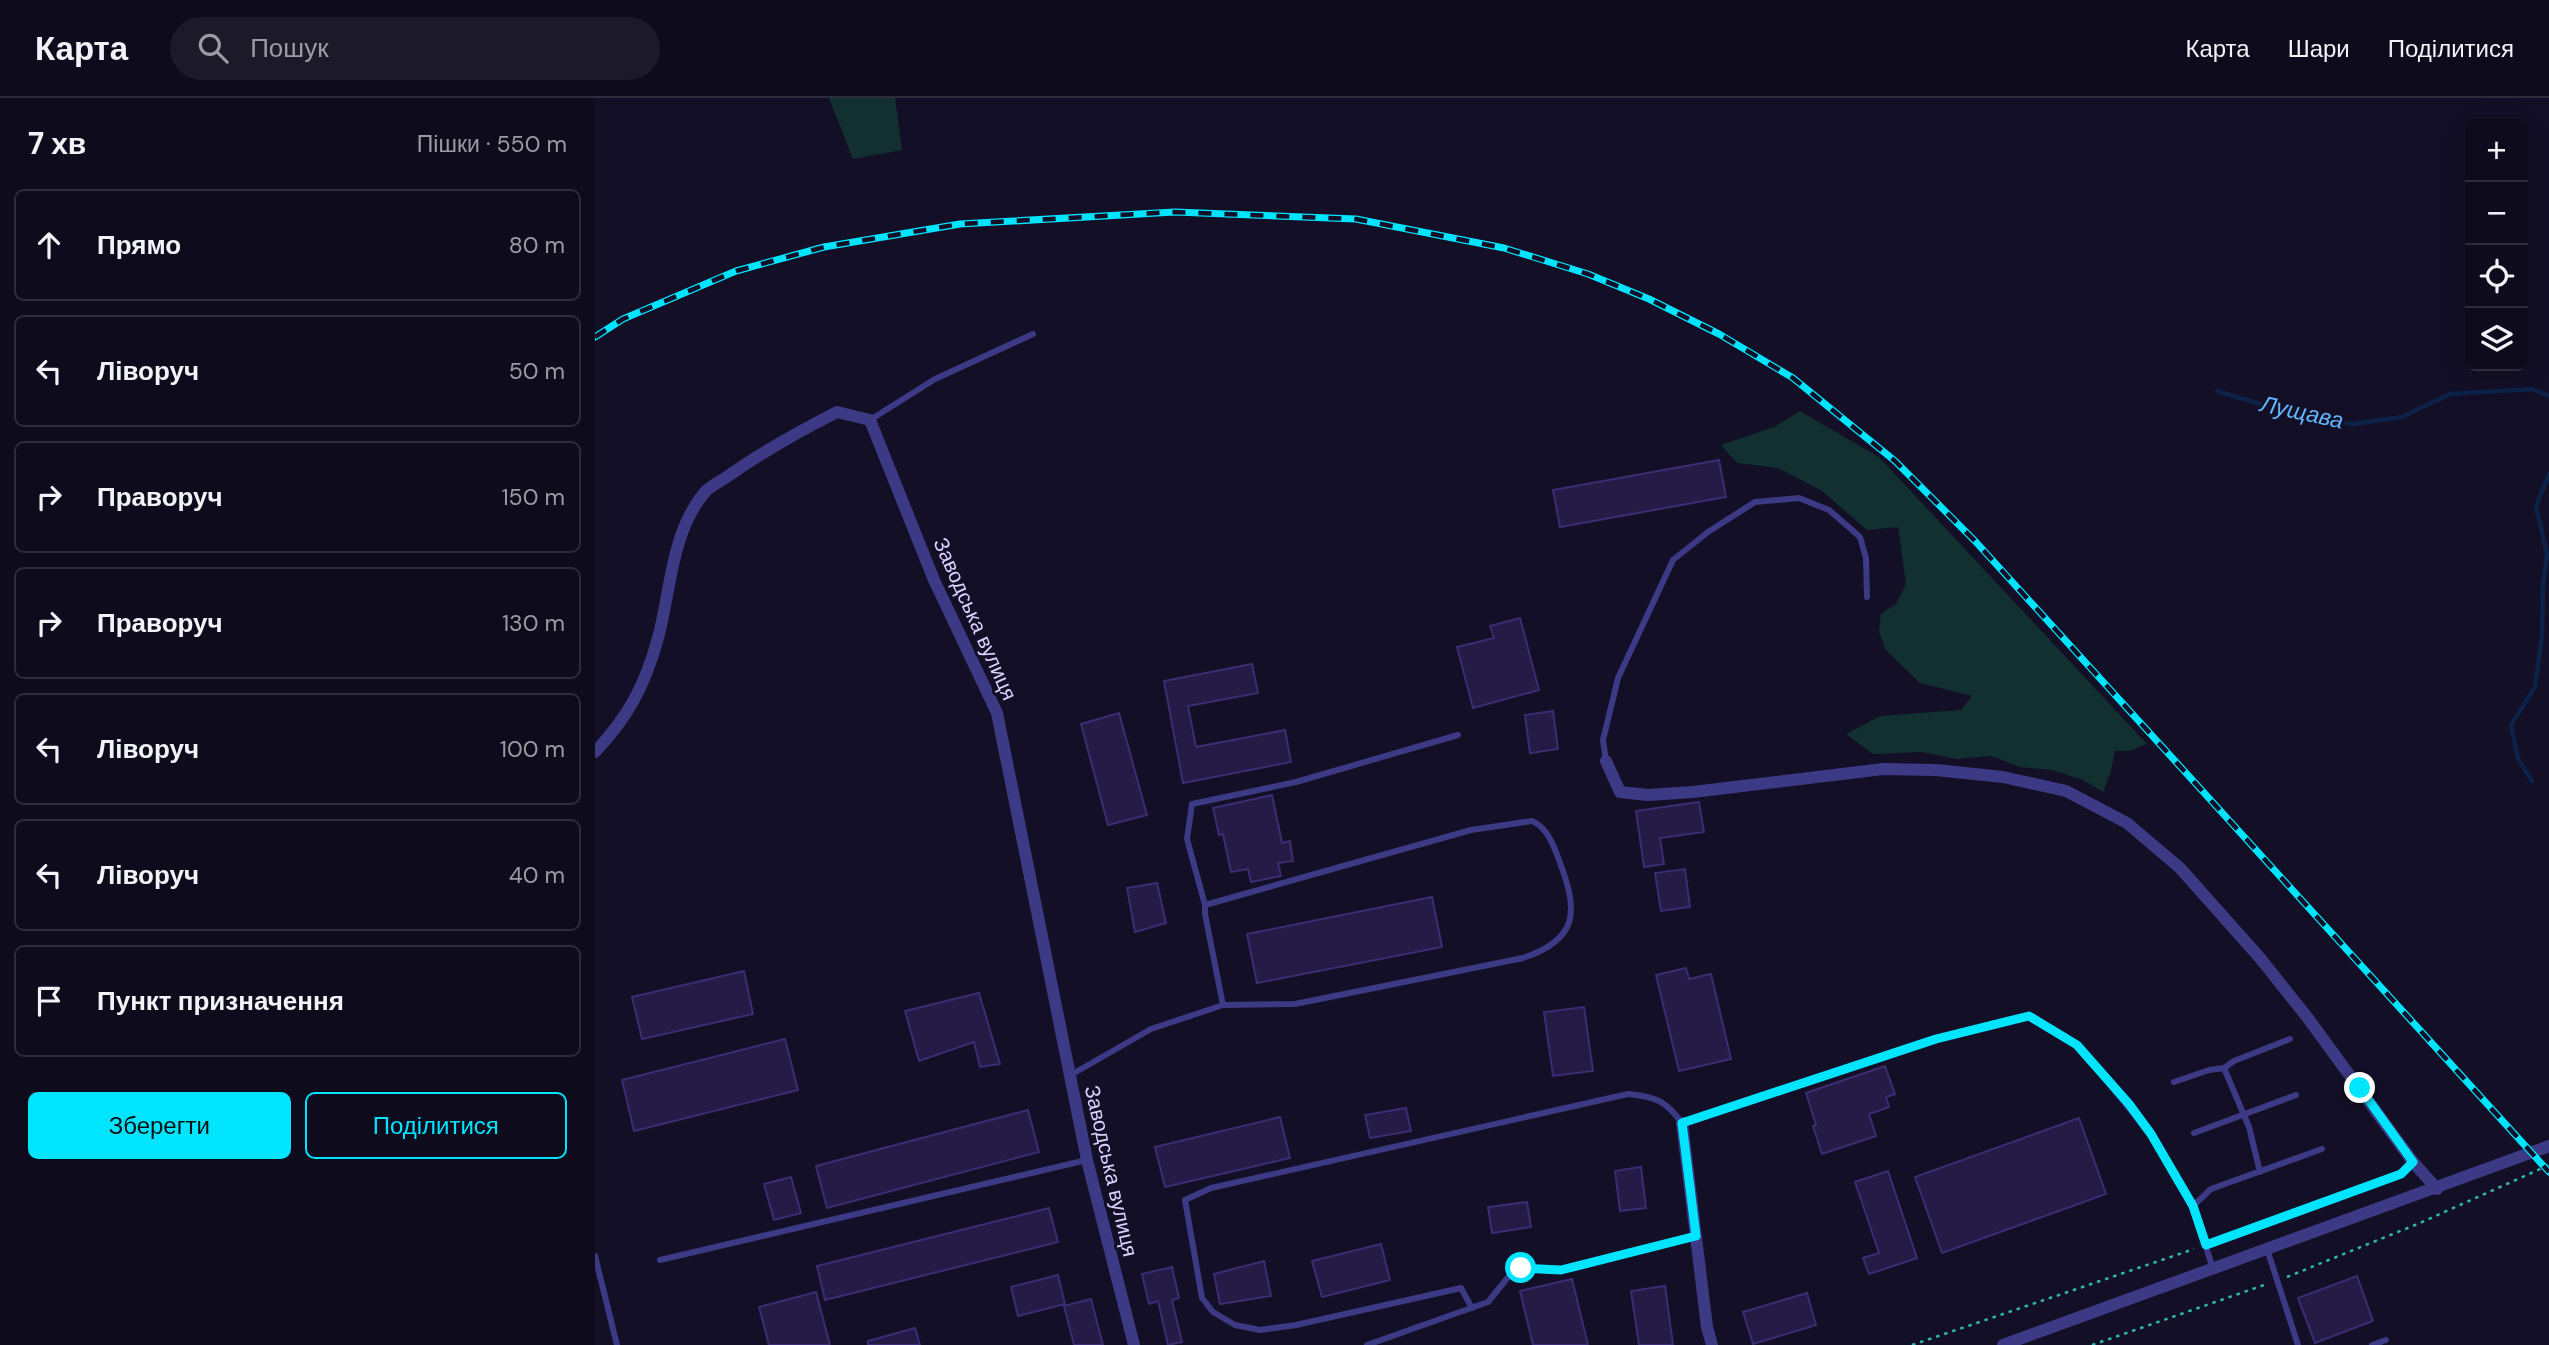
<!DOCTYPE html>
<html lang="uk">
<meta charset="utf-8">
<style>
body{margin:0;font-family:"DM Sans",sans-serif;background:#1c1929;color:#f1f3f6}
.controls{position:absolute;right:21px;top:21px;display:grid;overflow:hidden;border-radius:10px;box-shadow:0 7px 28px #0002}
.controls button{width:63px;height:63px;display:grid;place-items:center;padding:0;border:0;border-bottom:2px solid #2e2b3b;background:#0e0b1c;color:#f1f3f6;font:35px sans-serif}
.stop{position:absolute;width:21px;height:21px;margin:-16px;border:5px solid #00e5ff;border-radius:50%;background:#fff}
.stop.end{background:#00e5ff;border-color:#fff;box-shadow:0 2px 7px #0008}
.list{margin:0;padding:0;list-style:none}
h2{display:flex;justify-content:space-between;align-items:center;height:91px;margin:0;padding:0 28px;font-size:30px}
h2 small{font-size:23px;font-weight:400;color:#9b9ba3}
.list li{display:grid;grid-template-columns:46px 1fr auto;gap:21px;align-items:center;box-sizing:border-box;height:112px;margin:0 14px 14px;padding:0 14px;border:2px solid #2e2b3b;border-radius:10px}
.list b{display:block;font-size:26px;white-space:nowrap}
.list em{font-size:23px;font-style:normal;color:#9b9ba3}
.actions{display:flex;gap:14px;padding:21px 28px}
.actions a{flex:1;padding:16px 0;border:2px solid #00e5ff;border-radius:10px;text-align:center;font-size:24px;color:#00e5ff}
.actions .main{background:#00e5ff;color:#111}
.icon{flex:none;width:38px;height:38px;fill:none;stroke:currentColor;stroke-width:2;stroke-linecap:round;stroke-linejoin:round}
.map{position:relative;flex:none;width:1954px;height:1247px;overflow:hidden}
header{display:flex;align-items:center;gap:42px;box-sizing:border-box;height:98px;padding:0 35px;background:#0e0b1c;border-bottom:2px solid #2e2b3b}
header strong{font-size:33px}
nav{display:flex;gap:38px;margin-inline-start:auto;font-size:24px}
.search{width:490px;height:63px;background:#1c1929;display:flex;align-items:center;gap:18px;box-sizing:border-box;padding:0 24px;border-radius:38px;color:#9b9ba3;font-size:26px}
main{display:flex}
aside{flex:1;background:#0e0b1c}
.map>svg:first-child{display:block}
.green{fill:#12302f}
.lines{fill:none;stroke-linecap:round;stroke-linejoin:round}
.stream{stroke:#0c2248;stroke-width:4.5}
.building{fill:#241b47;stroke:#3b2d73;stroke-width:2}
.path{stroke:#2fb8b0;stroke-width:2.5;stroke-dasharray:3.5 5;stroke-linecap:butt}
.lane{stroke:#3d3a85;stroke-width:6}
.street{stroke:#3d3a85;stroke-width:12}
.rail-casing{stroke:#00e5ff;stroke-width:7}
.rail{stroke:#130f26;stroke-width:4.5;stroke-dasharray:13;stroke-linecap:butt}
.route{stroke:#00e5ff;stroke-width:9}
.labels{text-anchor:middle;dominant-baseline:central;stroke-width:6;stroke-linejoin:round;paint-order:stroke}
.street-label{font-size:21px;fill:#d9d4ff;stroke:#130f26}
.water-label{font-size:23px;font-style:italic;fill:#62b6ff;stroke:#130f26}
</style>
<header>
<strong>Карта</strong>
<div class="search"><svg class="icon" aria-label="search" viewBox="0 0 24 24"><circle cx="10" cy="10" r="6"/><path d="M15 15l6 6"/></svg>Пошук</div>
<nav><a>Карта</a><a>Шари</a><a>Поділитися</a></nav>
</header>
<main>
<aside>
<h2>7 хв<small>Пішки · 550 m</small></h2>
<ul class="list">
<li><svg class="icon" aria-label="ahead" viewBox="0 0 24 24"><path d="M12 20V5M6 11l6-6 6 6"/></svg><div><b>Прямо</b></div><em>80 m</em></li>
<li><svg class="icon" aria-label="left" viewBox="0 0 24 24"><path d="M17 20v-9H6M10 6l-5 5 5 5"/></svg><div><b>Ліворуч</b></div><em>50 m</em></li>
<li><svg class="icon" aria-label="right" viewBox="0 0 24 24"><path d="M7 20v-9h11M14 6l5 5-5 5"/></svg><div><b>Праворуч</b></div><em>150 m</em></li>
<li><svg class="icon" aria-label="right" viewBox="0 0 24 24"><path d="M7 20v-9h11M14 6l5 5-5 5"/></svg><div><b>Праворуч</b></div><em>130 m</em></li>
<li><svg class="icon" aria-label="left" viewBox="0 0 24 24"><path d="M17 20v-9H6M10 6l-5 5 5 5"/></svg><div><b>Ліворуч</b></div><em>100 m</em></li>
<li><svg class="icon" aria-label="left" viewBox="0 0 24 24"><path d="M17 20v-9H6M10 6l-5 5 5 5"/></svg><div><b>Ліворуч</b></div><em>40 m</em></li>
<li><svg class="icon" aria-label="arrive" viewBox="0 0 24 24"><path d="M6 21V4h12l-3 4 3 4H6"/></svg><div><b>Пункт призначення</b></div></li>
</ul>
<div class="actions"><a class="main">Зберегти</a><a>Поділитися</a></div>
</aside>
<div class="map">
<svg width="1954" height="1247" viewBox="0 0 1954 1247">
<rect width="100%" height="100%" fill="#130f26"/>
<path class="green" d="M234,0H300L307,52L258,61Z
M1205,313L1284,359L1552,646L1535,653H1520L1516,673L1508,694L1488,682L1457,672L1425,669L1396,658L1361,661L1327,654L1278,656L1251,636L1285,618L1366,612L1377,598L1325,585L1290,551L1284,533L1286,516L1301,506L1311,486L1303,429L1272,432L1227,393L1183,370L1142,365L1126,347L1179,329Z"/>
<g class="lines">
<path class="stream" d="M1622,293L1712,320L1758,326L1807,319L1855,296L1937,291L1954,298
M1937,683L1923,661L1916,627L1940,589L1947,536L1948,487L1952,456L1941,408L1954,376"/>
</g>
<path class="building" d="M1124,362L1131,399L965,429L958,392Z
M925,520L944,592L878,610L862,549L899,540L895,528Z
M657,566L663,595L593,608L601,649L690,632L696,664L588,685L569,583Z
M958,613L963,651L935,655L930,617Z
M524,615L552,717L513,727L486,626Z
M677,697L687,745L695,743L698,763L683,765L686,778L656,784L653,771L636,774L628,736L624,737L618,710Z
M1104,704L1109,734L1065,740L1069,766L1049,769L1041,713Z
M1090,771L1095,809L1066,813L1060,775Z
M562,785L571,825L540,834L532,790Z
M837,799L847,849L662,885L652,836Z
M1091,870L1094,881L1116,876L1136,961L1084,973L1061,877Z
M149,873L158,916L47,941L37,899Z
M384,895L405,966L385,969L379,944L324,963L310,913Z
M989,909L998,973L958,978L949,914Z
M190,941L203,992L39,1033L27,982Z
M1290,968L1300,996L1291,999L1294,1009L1274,1016L1281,1038L1227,1056L1218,1028L1221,1027L1211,995Z
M811,1010L816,1033L775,1040L770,1017Z
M433,1012L444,1054L232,1110L221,1068Z
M685,1019L695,1060L570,1089L560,1049Z
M1484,1020L1511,1096L1347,1155L1320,1079Z
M1046,1069L1051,1110L1025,1113L1020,1073Z
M1293,1073L1322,1160L1274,1176L1268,1160L1284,1155L1260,1084Z
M196,1079L206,1115L179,1122L169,1086Z
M932,1104L936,1129L897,1135L893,1109Z
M454,1110L463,1144L230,1202L222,1168Z
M786,1146L795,1182L727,1199L717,1163Z
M669,1163L676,1198L625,1206L619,1176Z
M577,1169L584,1200L577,1202L587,1244L573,1247L563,1203L554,1206L547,1176Z
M463,1177L470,1206L423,1218L416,1189Z
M1762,1178L1778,1223L1720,1245L1703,1200Z
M977,1181L993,1247H938L925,1193Z
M1070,1188L1078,1247H1044L1036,1193Z
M221,1194L235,1247H174L164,1209Z
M1212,1195L1221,1227L1158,1246L1148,1214Z
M496,1201L508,1247H479L469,1208Z
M320,1230L325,1247H273V1243Z"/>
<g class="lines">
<path class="path" d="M1622,1143L1809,1073
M1692,1179L1825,1125L1954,1067
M1317,1247L1599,1151
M1497,1247L1672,1186"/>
<path class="lane" d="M275,322L340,281L438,236
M1011,663L1008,642L1023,580L1078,462L1113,434L1160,404L1204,400L1234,412L1265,439L1271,460L1272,499
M628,907L610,816V807L592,741L597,706L701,684L863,637
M1629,970L1654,1029L1665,1074
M474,978L556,931L628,907L700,906L928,860C985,841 983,812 964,762C959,748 952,729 937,723L876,732L610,807
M1579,984L1614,972L1629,970L1639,963L1695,941
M1599,1035L1701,997
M1672,1151L1703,1247
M0,1158L22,1247
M65,1162L492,1062
M1618,1171L1598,1108L1616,1091L1727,1051
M877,1210L866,1190L701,1227L665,1232L640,1227L618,1214L607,1200L590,1102L616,1090L1033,996C1061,999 1070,1002 1087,1025L1341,941L1434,918L1482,946L1555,1036L1598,1108
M772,1247L893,1204L918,1173L926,1170L966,1172L1101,1137
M1777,1247L1791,1242"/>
<path class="street" d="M0,654C34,618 50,587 63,540C76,492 76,434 110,394C117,387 128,382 136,376C170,352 205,333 242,314L275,322L339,482L402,615L492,1062L539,1247
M1011,663L1025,694L1053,697L1098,694L1288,671L1341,672L1408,679L1471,693L1532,725L1585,770L1665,860L1712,919L1818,1064L1842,1091
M1087,1025L1112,1229L1117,1247
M1408,1247L1954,1048"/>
<g class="rail-casing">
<path id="rail" d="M0,239L28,221L141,173L229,149L365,126L580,114L761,121L909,150L993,176L1054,201L1124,236L1198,280L1300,363L1380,443L1954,1074"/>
</g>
<use href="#rail" class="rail"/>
</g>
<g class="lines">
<path class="route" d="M926,1170L966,1172L1101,1138L1087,1025L1341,941L1434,918L1482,947L1534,1006L1556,1036L1598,1108L1611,1147L1806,1076L1818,1064L1765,990"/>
</g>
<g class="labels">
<g class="street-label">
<text transform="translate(380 521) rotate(66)">Заводська вулиця</text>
<text transform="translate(516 1073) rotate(77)">Заводська вулиця</text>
</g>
<g class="water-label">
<text transform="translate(1707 314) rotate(12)">Лущава</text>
</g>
</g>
</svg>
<div class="controls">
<button>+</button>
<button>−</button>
<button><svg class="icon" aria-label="locate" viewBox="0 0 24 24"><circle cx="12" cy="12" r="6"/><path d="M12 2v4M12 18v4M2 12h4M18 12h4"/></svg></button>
<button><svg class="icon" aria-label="layers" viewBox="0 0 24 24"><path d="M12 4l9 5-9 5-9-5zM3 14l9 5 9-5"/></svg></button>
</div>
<div class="stop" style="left:926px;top:1170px"></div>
<div class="stop end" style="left:1765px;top:990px"></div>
</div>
</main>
